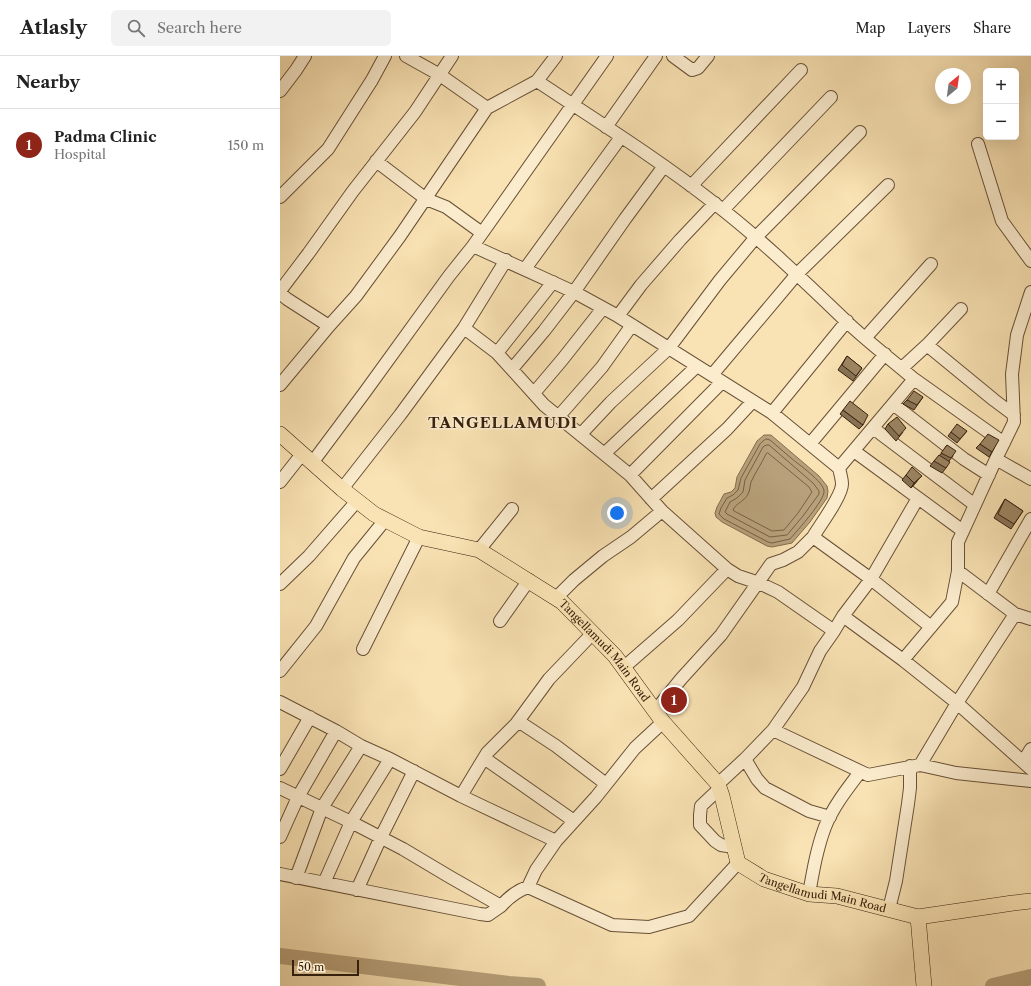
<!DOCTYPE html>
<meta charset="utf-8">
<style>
body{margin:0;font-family:"Libre Caslon Text",serif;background:#f2f2f2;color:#222}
.controls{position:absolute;right:12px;top:12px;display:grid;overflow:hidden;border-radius:6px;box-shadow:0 4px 16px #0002}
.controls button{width:36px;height:36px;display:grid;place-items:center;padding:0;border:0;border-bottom:1px solid #e0e0e0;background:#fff;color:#222;font:20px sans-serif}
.compass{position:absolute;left:655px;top:12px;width:36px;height:36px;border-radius:50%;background:#fff;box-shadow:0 4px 16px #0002;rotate:29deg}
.scale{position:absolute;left:12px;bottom:10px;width:67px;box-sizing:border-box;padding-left:4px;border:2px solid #37200c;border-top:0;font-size:11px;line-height:14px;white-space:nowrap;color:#37200c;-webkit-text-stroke:3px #fbecce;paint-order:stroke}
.you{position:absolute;left:337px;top:457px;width:14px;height:14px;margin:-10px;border:3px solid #fff;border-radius:50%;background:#1a73e8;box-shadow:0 0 0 6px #1a73e833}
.badge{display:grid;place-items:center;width:26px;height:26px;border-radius:50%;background:#8f2418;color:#fff;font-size:13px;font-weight:700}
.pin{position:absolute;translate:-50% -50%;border:2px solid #fff;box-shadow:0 1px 4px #0006}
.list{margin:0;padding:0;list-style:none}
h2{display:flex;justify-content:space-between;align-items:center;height:52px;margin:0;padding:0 16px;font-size:17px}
h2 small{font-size:13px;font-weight:400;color:#767676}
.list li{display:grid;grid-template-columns:26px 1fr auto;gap:12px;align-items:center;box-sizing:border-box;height:72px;padding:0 16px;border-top:1px solid #e0e0e0}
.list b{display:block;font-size:15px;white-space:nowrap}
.list p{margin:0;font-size:13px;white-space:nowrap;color:#767676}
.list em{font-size:13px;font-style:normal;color:#767676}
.icon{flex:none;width:22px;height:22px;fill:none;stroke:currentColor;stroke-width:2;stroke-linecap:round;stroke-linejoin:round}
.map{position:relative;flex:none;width:751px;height:930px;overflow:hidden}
header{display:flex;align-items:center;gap:24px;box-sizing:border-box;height:56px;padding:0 20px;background:#fff;border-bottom:1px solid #e0e0e0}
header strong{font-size:19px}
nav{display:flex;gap:22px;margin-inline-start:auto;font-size:14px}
.search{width:280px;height:36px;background:#f2f2f2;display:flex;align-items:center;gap:10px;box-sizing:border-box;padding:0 14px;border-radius:6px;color:#767676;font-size:15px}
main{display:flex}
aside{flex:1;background:#fff}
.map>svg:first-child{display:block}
.water{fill:#b7a07a;stroke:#846d4e}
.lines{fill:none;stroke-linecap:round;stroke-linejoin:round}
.shore{stroke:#776043;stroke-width:1}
.river{stroke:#b7a07a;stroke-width:16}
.minor-casing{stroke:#685036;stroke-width:14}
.major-casing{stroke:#37200c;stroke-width:16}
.minor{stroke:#fbecce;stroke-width:12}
.major{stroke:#f9e2b3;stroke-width:15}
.wall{fill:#867255;stroke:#37200c}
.shaded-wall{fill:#6d5d45;stroke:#37200c}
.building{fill:#9c8563;stroke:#37200c}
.labels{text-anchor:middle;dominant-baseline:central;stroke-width:3;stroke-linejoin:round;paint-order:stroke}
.street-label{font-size:11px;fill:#37200c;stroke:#fbecce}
.district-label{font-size:15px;font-weight:bold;letter-spacing:1px;fill:#37200c;stroke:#fbecce}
</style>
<header>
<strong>Atlasly</strong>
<div class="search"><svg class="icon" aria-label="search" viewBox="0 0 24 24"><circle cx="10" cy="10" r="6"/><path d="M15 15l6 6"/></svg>Search here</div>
<nav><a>Map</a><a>Layers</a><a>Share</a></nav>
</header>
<main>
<aside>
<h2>Nearby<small></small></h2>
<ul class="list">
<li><span class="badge">1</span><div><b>Padma Clinic</b><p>Hospital</p></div><em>150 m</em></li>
</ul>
</aside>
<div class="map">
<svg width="751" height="930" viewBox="0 0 751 930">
<rect width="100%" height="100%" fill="#f9e2b3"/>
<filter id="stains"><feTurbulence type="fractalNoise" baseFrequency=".005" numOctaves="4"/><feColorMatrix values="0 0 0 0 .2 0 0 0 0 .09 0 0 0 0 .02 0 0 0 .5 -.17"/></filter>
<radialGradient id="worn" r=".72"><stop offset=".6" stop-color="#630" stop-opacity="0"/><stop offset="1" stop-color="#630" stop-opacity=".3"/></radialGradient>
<path class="water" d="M484,379H491L539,420L547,430L548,435L547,442L530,466L512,487L492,491L487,490L442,466L436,461L435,457L437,451L444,438L451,436L455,432L457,421L477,385Z"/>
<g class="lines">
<path class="shore" d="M486,383L490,384C497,390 504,396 511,402C518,408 544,426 544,435C545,444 517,475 510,483L492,487L488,486L444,463L439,458L441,452L447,442L453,439L458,434L461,422L480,388Z
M487,389H489L533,427L539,435V438L523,460L507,479L490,481L447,458L445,456L450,446L457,442L463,436L465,424L483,391Z
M488,397L529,431L532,436L518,457L504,474L492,475L454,455L453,454C456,447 465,445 468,438C470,434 470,430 471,426C475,417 482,407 486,398Z"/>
<path class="river" d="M0,900L229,928L258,930
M713,930L751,921"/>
<g class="minor-casing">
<path id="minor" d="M126,0L160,19L207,52L257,25
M276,0L257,25C317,65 378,103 434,147C481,183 524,225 567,266C588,286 612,304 634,323L559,412L492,357
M393,0L412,14L418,12L428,0
M0,35L16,14L25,0
M326,71L376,0
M698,88L722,165L751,205
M96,105L146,143L166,151L202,177
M411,130L521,14
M0,141L48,93L92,24L105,0
M443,154L551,41
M193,190L294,236L336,259L492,357L567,265
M226,204L184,272L217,297L264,349L350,419L382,455L447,513L458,520L479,527L498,536L554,575L563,560L623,604L677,647L751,713
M245,213L341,81
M0,235L28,198L73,135L135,56L172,0
M0,237L7,243L49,270L0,329
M338,260L361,229L400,184L435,147
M49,270L76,240L120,180L207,52
M586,281L651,208
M647,289L714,344L734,359
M217,297L273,226
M622,312L647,289L681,253
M232,313L264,275L294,236L345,163L384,110
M432,319L517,218L608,129
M634,323L724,387
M254,337L282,304L323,252
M613,348L684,403L709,419
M279,360L322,311L352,269
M593,372L695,449
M301,378L331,346L389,292L440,224L476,181L580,76
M530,388L605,298
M574,395L683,475
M324,398L417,310
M716,403L751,423
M32,407L85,336L169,220L193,190L327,0
M350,419L442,326
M0,426L22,398
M62,433L120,359L184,272
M371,443L447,373L473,345
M533,481C540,469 562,440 562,428C562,423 560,417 559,412
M199,494L232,453
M0,528L29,500L77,445
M708,538L751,463
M276,542L294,524L323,500L351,481L382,455
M735,558L751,563
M563,560L591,523L651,571
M220,565L249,524
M83,593L139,481
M623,604L672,546L678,515
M343,612L398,564L447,513
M0,615L36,570L74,502L105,464
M0,646L56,675L81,690L110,703L181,740
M375,655L401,623L441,579L491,508L503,504L518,496L533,481L591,523L638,442
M238,665L276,690L326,728
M493,674L523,631L540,595L554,575
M204,702L294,765
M465,703L477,723L485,732L529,755L550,761
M743,706L751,693
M640,709L677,647L735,558L678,515V486L716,403L734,366L732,318L735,295L737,279L751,236
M0,713L30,661
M438,728L465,703L493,674L588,719L640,709L676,717L751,725
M0,732L71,766L123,793L170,821L221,850C229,841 236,835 248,831L332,869L369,871L409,860L458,807
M439,733L421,750L420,759V769L435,785L441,789L454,791
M0,781L18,741L56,675
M276,785L181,740L207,697L236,668L269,623L313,577
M0,818L200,858L208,859L221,850
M16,822L42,752L81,690
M44,827L71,766L110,703
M248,831L256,814L276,785L316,741L355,692L383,666
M77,834L101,781L134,715
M529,838C533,815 537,792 545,771C553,751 567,733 580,716
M609,853L616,825L628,748L630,732V710"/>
</g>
<g class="major-casing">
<g id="major">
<path id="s1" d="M0,378L62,433L94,458L139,481L199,494L282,546L335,600L383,666L438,728L442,740L458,807L484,823L529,838L557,840L638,861L733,847L751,845"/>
<path d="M638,861L644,930"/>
</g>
</g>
<use href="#minor" class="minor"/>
<use href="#major" class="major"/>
</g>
<path class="wall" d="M567,300L582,312L573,325L558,314Z
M643,341L634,354L623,348L627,344Z
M563,354L583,369L579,373L560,358Z
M608,368L623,376L616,385L605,373Z
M687,375L677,387L668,380L671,376Z
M700,388L712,396L709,401L696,392Z
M667,389L673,400L669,405L666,412L662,417L650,410L654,405L660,399Z
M626,419L638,424L631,432L622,424Z
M725,443L743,455L731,473L714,462L722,448Z
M395,635L407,642L397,656L386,649Z"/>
<path class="shaded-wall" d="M642,420L638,424L631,432L634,427Z"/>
<path class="building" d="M567,300L582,312L576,320L562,309Z
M634,335L643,341L637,349L627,344Z
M570,345L588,359L583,369L563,354Z
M617,361L626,372L619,380L608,368Z
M677,368L687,375L680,383L671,376Z
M708,378L719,384L712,396L700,388Z
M667,389L676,395L671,402L661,397Z
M659,399L670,406L666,412L654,405Z
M632,411L642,420L634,427L626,419Z
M725,443L743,455L734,468L718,458Z
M395,635L407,642L399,654L387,646Z"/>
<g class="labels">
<g class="street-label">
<text stroke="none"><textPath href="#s1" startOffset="398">Tangellamudi Main Road</textPath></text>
<text stroke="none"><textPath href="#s1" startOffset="746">Tangellamudi Main Road</textPath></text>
</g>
<g class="district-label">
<text x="223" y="366">TANGELLAMUDI</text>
</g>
</g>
<rect width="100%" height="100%" filter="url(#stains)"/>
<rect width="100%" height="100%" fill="url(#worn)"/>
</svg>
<div class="controls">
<button>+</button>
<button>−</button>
</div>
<svg class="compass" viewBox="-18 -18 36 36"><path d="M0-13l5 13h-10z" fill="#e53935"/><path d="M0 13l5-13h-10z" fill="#767676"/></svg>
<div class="scale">50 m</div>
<div class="you"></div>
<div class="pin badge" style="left:394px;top:644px">1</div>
</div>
</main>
